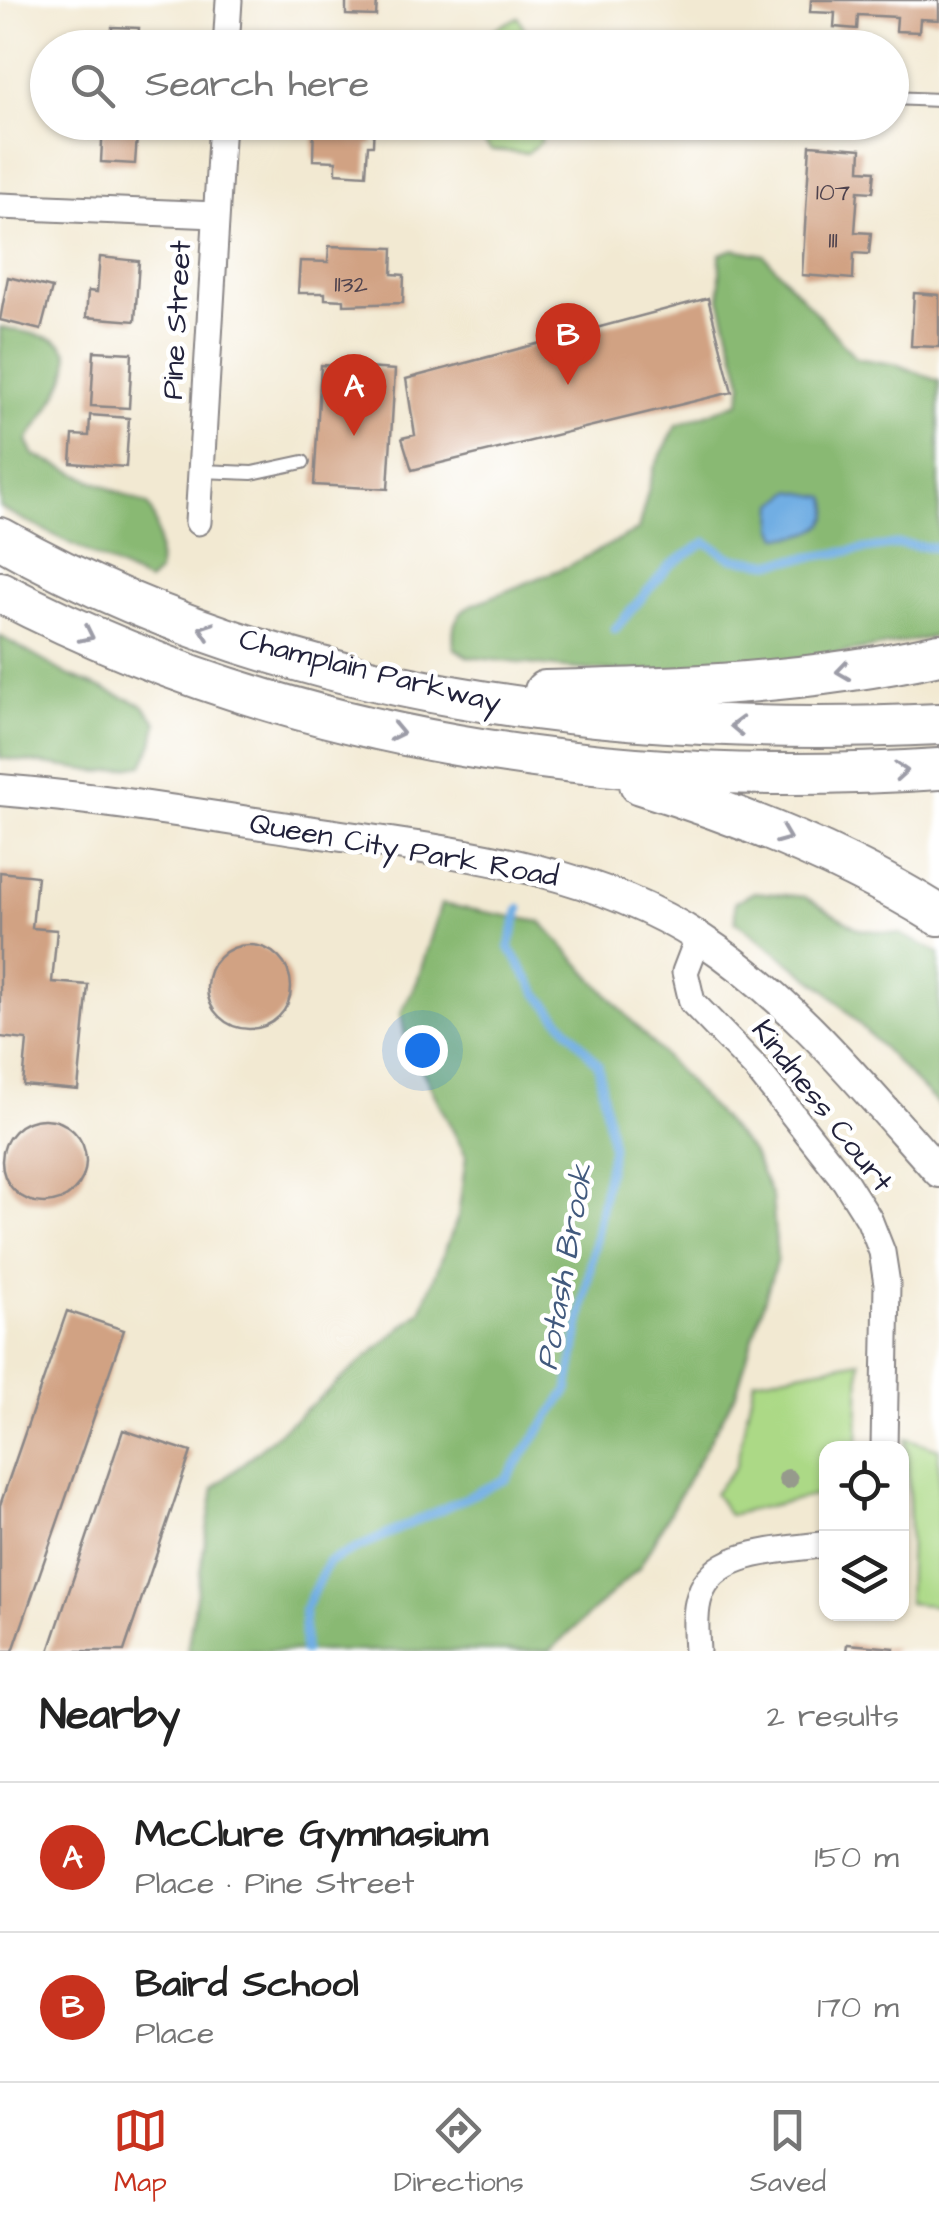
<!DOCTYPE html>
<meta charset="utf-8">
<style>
body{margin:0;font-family:"Architects Daughter",sans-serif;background:#f2f2f2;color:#222}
.controls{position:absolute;right:30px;bottom:30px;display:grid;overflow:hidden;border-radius:20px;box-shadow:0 2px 8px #0004}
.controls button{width:90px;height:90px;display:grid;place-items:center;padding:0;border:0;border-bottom:2px solid #e0e0e0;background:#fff;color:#222;font:50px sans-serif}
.you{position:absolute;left:422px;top:1050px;width:35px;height:35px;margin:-25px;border:8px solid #fff;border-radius:50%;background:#1a73e8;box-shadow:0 0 0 15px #1a73e833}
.badge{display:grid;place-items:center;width:65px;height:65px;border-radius:50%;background:#c8321e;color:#fff;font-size:32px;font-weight:700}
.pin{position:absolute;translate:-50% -82px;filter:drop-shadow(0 2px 5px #0008)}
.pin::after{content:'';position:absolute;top:52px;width:35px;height:30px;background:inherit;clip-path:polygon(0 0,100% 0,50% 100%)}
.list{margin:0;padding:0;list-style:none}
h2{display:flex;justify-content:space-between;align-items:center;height:130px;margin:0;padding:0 40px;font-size:42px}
h2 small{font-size:32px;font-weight:400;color:#767676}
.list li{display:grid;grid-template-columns:65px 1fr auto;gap:30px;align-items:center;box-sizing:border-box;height:150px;padding:0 40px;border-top:2px solid #e0e0e0}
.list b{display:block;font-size:38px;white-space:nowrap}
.list p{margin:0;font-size:32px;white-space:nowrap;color:#767676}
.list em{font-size:32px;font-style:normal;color:#767676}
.icon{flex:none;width:55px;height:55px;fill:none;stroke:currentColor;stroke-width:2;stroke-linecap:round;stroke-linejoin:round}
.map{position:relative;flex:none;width:939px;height:1651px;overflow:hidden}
.search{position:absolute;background:#fff;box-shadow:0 2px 8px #0004;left:30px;right:30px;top:30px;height:110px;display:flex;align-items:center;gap:25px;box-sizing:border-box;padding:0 35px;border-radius:55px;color:#767676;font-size:38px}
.sheet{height:430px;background:#fff}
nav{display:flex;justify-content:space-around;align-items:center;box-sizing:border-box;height:140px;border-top:2px solid #e0e0e0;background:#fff;font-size:28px;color:#767676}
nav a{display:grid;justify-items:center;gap:5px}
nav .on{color:#c8321e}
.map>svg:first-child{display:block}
.green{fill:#acd986;stroke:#677e60;stroke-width:2.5}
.forest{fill:#89b973;stroke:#566e57;stroke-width:2.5}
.water{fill:#71aee3;stroke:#4a688f;stroke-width:2.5}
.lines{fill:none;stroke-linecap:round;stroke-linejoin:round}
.stream{stroke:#71aee3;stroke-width:9}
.building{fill:#d1a283}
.service-casing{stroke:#8a8686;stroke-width:16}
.minor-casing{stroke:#8a8686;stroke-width:29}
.tertiary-casing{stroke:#8a8686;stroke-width:34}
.primary-casing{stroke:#8a8686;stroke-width:44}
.service{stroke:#fff;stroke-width:12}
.minor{stroke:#fff;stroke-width:25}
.tertiary{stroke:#fff;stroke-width:30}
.primary{stroke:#fff;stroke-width:40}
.tree{fill:#969a8c}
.oneway{stroke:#9c9ca7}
.labels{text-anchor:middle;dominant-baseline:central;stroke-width:9;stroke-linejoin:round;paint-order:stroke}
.number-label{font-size:25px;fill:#4e424d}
.street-label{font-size:30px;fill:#22223b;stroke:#fff}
.water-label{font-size:32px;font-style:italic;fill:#425a7e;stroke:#fff}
</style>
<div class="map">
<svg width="939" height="1651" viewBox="0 0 939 1651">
<rect width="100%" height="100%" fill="#fff"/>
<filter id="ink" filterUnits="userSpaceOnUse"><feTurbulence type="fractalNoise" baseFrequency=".01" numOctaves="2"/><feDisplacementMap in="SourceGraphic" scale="20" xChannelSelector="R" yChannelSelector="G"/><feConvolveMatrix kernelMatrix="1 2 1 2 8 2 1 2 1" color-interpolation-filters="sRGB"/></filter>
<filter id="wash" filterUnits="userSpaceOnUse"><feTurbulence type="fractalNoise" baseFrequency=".0048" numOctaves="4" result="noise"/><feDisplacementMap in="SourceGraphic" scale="40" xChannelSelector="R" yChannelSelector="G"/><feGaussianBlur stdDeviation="2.25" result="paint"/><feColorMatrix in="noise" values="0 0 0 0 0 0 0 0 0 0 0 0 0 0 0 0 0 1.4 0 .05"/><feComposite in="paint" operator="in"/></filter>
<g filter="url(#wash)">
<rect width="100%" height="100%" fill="#f2e9d2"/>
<path class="green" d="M518,17L534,47H460Z
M479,123H542L541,142L527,153L491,150L478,135Z
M860,1361L858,1448H826V1493L729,1515L714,1493L736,1466L754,1380Z
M906,1438L939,1449V1606L908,1603L910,1520Z"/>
<path class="forest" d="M734,249L764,255L856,358L898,365L939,381V636C841,654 742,671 643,672C584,672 526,664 468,657L454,648C452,628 453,618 469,606L566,567L638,530L654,468L677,425L739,402L743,384L720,298V254Z
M0,327C17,331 38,333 54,340C94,358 39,420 27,441L34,455L148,505C161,528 159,548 158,573L148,582L0,508Z
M0,636L68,675L143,705L157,723L153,743L143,765L102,772L0,758Z
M754,892L805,897L859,929L900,934L939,953V1106L826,990L735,921V902Z
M441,904L541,922L752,1152L772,1197L777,1259L736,1393L639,1568L550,1651H187L214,1488L421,1311L458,1217L466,1156L405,1037L401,1013L417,982Z"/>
<path class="water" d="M792,491L826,497C840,529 804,537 779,537L774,527L775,504Z"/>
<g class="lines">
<path class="stream" d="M615,629L669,566L706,542L731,558L770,563L898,544L939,548
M304,1651V1610L328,1562L506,1479L568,1390L612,1147L598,1064L538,994L509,947L520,908"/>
</g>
<g id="blocks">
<path class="building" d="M346,0H377L376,16L346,15Z
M811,0H939V20L920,19L919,32L896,31L897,17L858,15L857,29L834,27L835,13L810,12Z
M112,27L139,28L138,43L149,44L148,48H111Z
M103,122H138L135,164L101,162Z
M314,122H374L373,145H368L366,175L336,173V161L313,160Z
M810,145L861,149L860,170L875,171L873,192L858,191L855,232L871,233L869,254L854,253L853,279L802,275Z
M329,246L393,248L392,274L404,275L403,303L344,305V300L325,299V293H298L300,261L328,262Z
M100,257L139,261L135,321L86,317L88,291L97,292Z
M8,277L52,288L41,330L0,320Z
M914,293L939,295V347L911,346Z
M708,298L732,392L412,470L402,438L415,435L406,379Z
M94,351L132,353L129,408L91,406Z
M321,365L395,370L388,489L314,485Z
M90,415L129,418L126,467L71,463L73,435L89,436Z
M0,872L37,876L32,928L57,930L52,982L88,985L78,1090L23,1085L27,1040L0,1037Z
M207 987a42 42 0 1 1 84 0a42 42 0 1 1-84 0Z
M2 1161a42 42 0 1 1 84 0a42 42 0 1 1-84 0Z
M67,1311L124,1330L13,1651H0V1505Z
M123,1430L191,1452L124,1651H49Z
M847,1644L894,1648V1651H846Z"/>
</g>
</g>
<g filter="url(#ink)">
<use href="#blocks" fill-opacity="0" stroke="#8a8686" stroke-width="2.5"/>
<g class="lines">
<g class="service-casing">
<path id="service" d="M892,98L939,100
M201,471L252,473L303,462"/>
</g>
<g class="minor-casing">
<path id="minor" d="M226,48L229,0
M0,206L216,215
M198,522L222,122
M698,938L685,972L692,1002L756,1068L845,1181L869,1219L882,1252L887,1284L884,1448
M697,1651C696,1633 694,1612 700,1595C715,1548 787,1551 826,1544"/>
</g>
<g class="tertiary-casing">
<path id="tertiary" d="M0,790C101,798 201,815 301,830C438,851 583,862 701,939C795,1001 865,1089 939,1172"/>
</g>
<g class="primary-casing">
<path id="primary" d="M0,538C283,698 619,739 939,724
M0,592C287,742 618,791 939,769
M545,691C677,688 810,683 939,654
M640,784C744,816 846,857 939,915"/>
</g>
<use href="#service" class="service"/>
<use href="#minor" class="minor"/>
<use href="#tertiary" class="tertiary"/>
<use href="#primary" class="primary"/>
</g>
<circle class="tree" cx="788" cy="1479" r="10"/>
<defs><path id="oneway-chevron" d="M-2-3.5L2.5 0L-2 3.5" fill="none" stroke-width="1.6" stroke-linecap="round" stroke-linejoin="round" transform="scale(2.5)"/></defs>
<g class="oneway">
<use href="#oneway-chevron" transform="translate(206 630) rotate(-161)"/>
<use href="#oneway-chevron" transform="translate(87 635) rotate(26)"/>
<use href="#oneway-chevron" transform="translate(843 671) rotate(172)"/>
<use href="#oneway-chevron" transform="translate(737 726) rotate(-178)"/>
<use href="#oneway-chevron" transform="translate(397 732) rotate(12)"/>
<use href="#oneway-chevron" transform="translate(901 771) rotate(-4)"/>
<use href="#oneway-chevron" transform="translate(784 836) rotate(22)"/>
</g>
</g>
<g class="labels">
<g class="number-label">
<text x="833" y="192">107</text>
<text x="833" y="240">111</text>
<text x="351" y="284">1132</text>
</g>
<g class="street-label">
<text transform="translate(177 320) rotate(-87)">Pine Street</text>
<text transform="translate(370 671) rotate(14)">Champlain Parkway</text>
<text transform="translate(404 850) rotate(10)">Queen City Park Road</text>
<text transform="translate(822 1106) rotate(52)">Kindness Court</text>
</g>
<g class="water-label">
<text transform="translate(565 1267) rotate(-80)">Potash Brook</text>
</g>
</g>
</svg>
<div class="controls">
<button><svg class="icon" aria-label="locate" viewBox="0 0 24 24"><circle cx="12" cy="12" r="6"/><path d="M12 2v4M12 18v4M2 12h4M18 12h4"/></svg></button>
<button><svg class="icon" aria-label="layers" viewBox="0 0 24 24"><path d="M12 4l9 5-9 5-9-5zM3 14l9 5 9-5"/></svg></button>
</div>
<div class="you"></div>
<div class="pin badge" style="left:354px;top:436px">A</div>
<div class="pin badge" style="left:568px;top:385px">B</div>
<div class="search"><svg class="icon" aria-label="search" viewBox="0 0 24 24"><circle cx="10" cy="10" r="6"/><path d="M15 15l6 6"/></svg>Search here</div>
</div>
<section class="sheet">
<h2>Nearby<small>2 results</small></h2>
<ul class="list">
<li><span class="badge">A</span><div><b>McClure Gymnasium</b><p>Place · Pine Street</p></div><em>150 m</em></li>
<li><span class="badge">B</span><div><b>Baird School</b><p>Place</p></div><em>170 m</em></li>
</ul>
</section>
<nav>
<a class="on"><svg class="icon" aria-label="map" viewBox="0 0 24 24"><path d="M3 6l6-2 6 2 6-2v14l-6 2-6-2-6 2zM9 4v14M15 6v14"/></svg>Map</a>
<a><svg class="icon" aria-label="directions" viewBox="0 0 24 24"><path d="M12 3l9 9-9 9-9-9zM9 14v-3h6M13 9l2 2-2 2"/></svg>Directions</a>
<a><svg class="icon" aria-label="saved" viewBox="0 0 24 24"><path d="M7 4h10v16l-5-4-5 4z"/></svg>Saved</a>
</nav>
